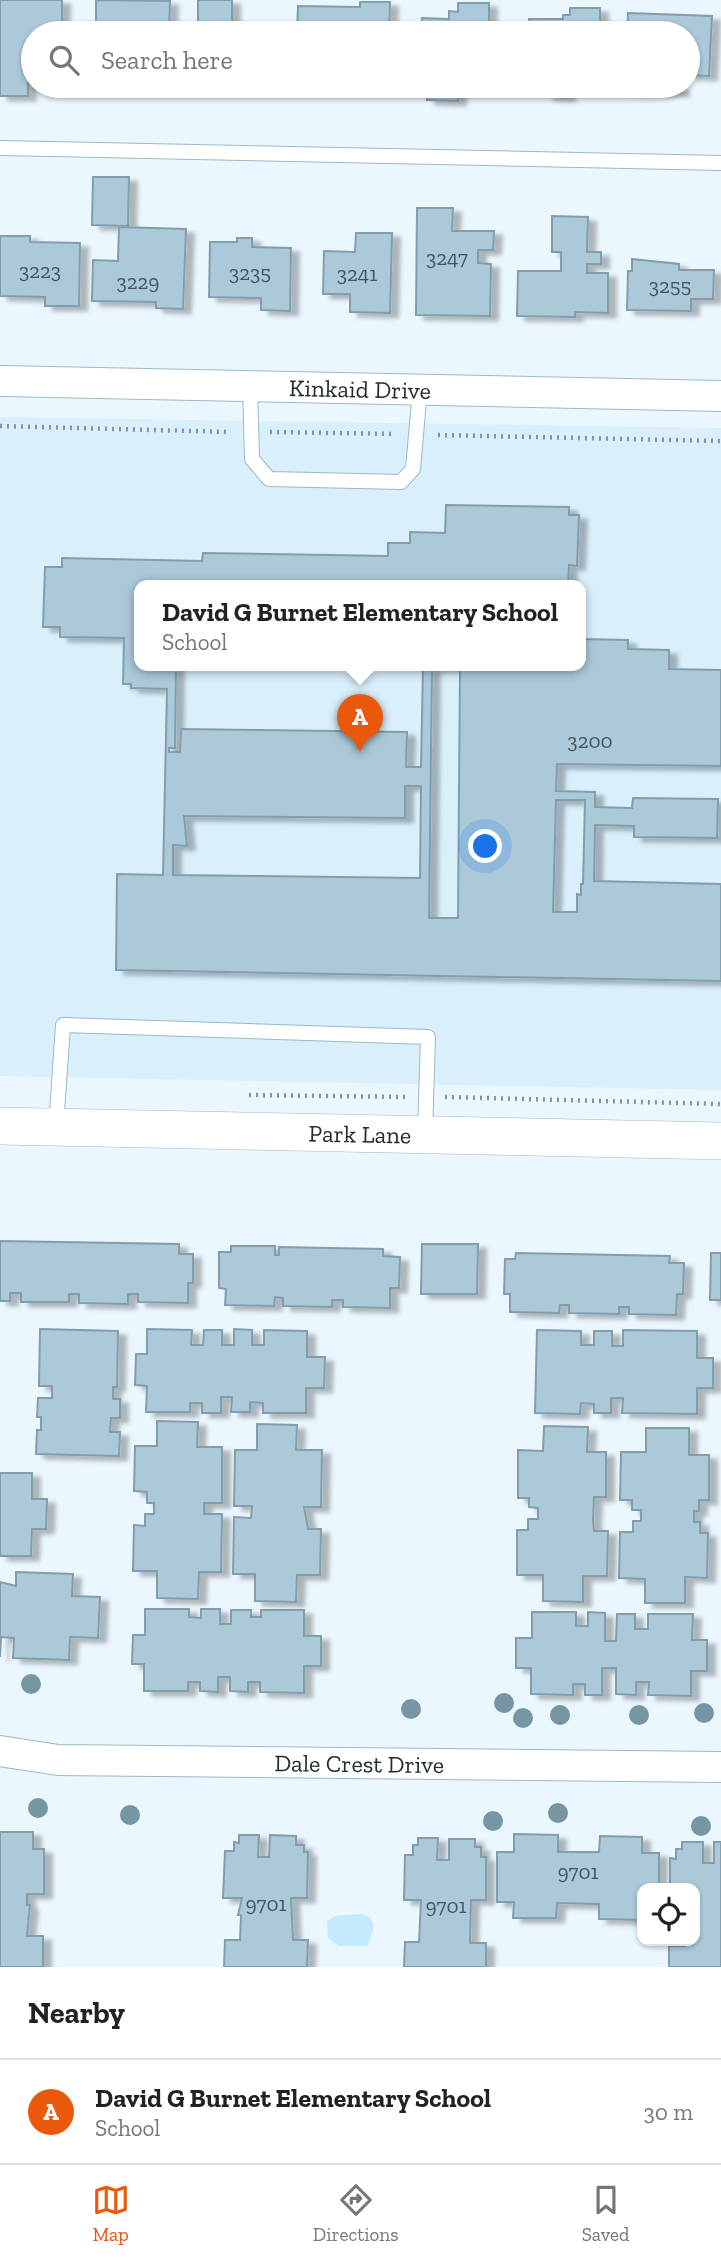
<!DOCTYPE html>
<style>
body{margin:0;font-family:"Zilla Slab",serif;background:#f6f6f6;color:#222}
.controls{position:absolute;right:21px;bottom:21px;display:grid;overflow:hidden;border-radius:14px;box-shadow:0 2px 5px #0004}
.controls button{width:63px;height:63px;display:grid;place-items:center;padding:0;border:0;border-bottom:2px solid #e0e0e0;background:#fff;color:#222;font:35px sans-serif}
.you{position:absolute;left:486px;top:847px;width:24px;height:24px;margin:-18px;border:5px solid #fff;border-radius:50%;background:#1a73e8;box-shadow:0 0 0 10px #1a73e833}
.badge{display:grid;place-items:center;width:46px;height:46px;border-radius:50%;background:#ea580c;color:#fff;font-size:23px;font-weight:700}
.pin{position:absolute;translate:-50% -58px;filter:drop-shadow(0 2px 4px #0008)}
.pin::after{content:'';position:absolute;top:37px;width:24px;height:21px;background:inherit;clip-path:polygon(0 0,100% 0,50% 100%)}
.popup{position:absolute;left:134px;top:580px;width:452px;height:91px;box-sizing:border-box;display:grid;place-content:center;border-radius:14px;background:#fff;filter:drop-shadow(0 2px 5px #0005);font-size:23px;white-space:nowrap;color:#767676}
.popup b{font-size:26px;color:#222}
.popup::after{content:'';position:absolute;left:50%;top:100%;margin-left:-14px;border:14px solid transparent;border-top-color:#fff}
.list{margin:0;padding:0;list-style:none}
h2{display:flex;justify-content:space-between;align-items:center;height:91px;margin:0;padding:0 28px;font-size:30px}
h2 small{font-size:23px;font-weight:400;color:#767676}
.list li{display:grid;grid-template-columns:46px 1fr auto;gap:21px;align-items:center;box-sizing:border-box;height:105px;padding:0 28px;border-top:2px solid #e0e0e0}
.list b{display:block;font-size:26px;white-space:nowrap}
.list p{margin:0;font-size:23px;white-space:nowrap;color:#767676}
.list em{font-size:23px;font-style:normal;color:#767676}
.icon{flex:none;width:38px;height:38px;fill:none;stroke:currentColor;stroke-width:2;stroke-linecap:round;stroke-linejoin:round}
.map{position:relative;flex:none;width:721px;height:1967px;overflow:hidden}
.search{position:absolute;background:#fff;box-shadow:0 2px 5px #0004;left:21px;right:21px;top:21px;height:77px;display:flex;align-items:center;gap:18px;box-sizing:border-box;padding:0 24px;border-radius:38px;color:#767676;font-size:26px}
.sheet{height:196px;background:#fff}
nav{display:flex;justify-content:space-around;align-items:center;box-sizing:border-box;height:98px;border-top:2px solid #e0e0e0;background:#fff;font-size:19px;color:#767676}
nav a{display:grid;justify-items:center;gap:4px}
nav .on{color:#ea580c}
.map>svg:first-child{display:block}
.built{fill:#d9f0fc;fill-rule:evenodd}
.green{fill:#c3eafe}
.building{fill:#abc9d9;stroke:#829ead;stroke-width:2;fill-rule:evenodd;filter:url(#shadow)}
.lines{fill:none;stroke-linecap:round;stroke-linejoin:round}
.service-casing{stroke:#9bb8c8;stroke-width:16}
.minor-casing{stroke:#9bb8c8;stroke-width:32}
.tertiary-casing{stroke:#9bb8c8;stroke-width:38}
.path{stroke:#879299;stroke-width:4.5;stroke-dasharray:2 5;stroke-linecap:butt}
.service{stroke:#fff;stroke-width:14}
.minor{stroke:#fff;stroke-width:30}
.tertiary{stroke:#fff;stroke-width:37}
.tree{fill:#7696a4}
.labels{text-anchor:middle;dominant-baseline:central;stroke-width:7;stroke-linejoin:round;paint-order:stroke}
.number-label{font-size:21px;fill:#44545c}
.street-label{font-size:24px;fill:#222d33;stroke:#fff}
</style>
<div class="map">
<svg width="721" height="1967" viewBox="0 0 721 1967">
<defs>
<filter id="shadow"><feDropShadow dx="8" dy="4.5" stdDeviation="2" flood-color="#0004"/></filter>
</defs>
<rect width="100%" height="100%" fill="#ebf7fe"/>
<path class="built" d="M0,417L721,428V1090L0,1076ZM140,586H580V666H140Z"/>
<path class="green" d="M363,1914L370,1918L374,1926L368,1946H339L328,1938L327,1921L335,1916Z"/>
<path class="building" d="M0,0H62V33H33V41H28V96H0Z
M96,0L170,1L169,33H96Z
M198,0H232V26H248V32L281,33H198Z
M360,2H390L389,33H297L298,6L360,7Z
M458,3H489V33H421L422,18L449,19V11L458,12Z
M570,8H600V33H528L529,19H563V15H570Z
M628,13L712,16L709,76L688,75V33H627Z
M427,86H459L458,101L427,100Z
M546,86H568L567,97L546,96Z
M625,86H681V92L625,90Z
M93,177H129L128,226L92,225Z
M417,208H453L452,231H494L493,250H478V263L491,264L490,316L416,315Z
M552,216L588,217L587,252H601V264H587V273H608V313L575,312V317L517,316L518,271H561V252H552Z
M119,227L186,229L183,309L156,308V302L92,301L93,260L118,261Z
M356,233H392L390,313L350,312V294H323L324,251L355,252Z
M0,236H30V242L80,243L79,306H45V297L0,296Z
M237,238H252V247L291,248L290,311L261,310V298L209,297L210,242H237Z
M632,259L679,264V270H714L713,299H691V311L627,310L628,271H632Z
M446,505L569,507V515H579L577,566L569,565L568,586H140V666H176L175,748H169V752H180L181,729L407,732L406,767H421L423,666H580V639L628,640V649L669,650V669L721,670V766L557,764L556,791L595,792V807L632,808L633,798L718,799L717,838L634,837V826L595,825L594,881L721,884V981L116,970L117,874L163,875L167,689L131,688V684H123L124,638L60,637V627H43L45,567H62V558L202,561L203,553L388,556V543H410V532L445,533ZM432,667H460L458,918H429ZM405,786H421L420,878L173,875V845L187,846L184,816L405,818ZM556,800H585L583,884H581V895L577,894V912H553Z
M0,1241L179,1244V1254H193V1283H188V1303L138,1302V1294H128V1304L79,1303V1294H69V1302H21V1293H10V1301H0Z
M422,1244H478L477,1294H421Z
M231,1246H275V1255H279V1247L383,1249V1256L400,1257L399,1288H390V1308L343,1307V1300H332V1307L283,1306V1298L275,1297L274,1306L225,1305L226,1289L219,1288V1252H231Z
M516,1253L670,1256L669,1263H684L683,1294H677L676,1315L629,1314V1307H619V1314L569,1313V1305H560L559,1313L510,1312V1294H504L505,1259H515Z
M711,1253H721V1300H710Z
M40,1329L118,1331L117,1387H113V1399H120V1418H111L110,1432H120L119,1456L36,1454L37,1430H41V1417H37L38,1398H52V1386H39Z
M147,1329L192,1330L191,1345H203L204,1330H222V1345H234V1329L252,1330V1345H264V1330L307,1331V1357H325L324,1388H306V1413H263V1403L250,1402V1412H231L232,1397H221V1413H202V1403H190V1412H146L147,1386L135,1385L136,1354H147Z
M537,1330L581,1331V1345H594V1331H612V1346H623V1330L697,1331V1358H713V1388H697V1414L622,1413L623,1398H611V1413H594V1404L581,1403L580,1414L535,1413Z
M157,1421L198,1422L197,1447H222V1503H204V1514H222L221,1572H199L198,1599L157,1598V1571H133L134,1525L145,1526V1514H154V1503H147V1492L134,1491L135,1446H157Z
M257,1424L297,1425L296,1450H322L321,1507H304L308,1529H321L320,1575H297L296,1602L255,1601V1574H233L234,1517L251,1518L252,1506H234L235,1450H257Z
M544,1426L588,1427L587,1452H606V1497H594L593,1521L594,1531H608L607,1576H583V1602L543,1601V1575H517V1530H528V1519H538V1508L529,1507V1498H518V1450L543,1451Z
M646,1428H689V1455H709V1500H699V1511H694V1522H700V1533H708L707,1578L685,1577V1603H645V1579L619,1578L620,1532H633V1521H641V1510H632V1500H620L621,1452H646Z
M0,1473H32V1499H47L46,1529H32L31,1556H0Z
M16,1572L73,1574L72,1596L100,1597L98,1638L70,1637L69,1660L13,1658L14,1638L1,1637L0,1657V1582L16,1586Z
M145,1609H189V1617L201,1618V1609H220V1624H231V1610H251V1617H261V1610H304V1636H321V1666H304V1693L260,1692V1682H248V1692L230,1691V1677H218V1692L200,1691V1682H188V1691H144V1664H132L133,1635H145Z
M532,1612H576V1626H588V1612L605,1613V1641H616L617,1614H635V1629H648V1614H693L692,1640H707V1671H691V1696L648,1695L649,1682H636V1695L616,1694V1668H602V1695H585V1684H573V1695L531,1694V1668H516V1638H532Z
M0,1832H33V1849H44V1894H27V1905H30L27,1936H43V1967H0Z
M514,1834L558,1835V1852H599L600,1836L642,1837V1853H659V1888H642L641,1920L599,1919V1904L557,1903L556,1918H513L514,1902H497V1852H514Z
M239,1835H259L258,1857H269L270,1835L296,1836V1845H304V1852H308L307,1898H291L293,1940H308L307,1967H224L225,1940H240L241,1915H238L242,1898H223L225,1851H234V1842L239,1843Z
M418,1838H438L437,1860H449V1839H475V1847H481V1857H486V1900H471L470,1943H486V1967H404L405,1942H419L421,1900H404L405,1855H413V1845H418Z
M682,1842H703V1863H714V1842H721V1967H669V1946H685V1941H695V1888H670V1858L676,1859V1849H682Z"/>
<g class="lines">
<g class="service-casing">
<path id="service" d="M0,148L721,163
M250,386L252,459L269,479L401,482L413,469L420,389
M56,1127L63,1025L428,1037L425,1133"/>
</g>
<g class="minor-casing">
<g id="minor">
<path id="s1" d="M0,381L721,396"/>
<path id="s2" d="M0,1751L58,1760L721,1767"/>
</g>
</g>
<g class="tertiary-casing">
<g id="tertiary">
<path id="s3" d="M0,1126L721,1141"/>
</g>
</g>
<path class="path" d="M0,426L230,432
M270,432L395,434
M438,435L721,441
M249,1095L405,1097
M445,1097L721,1104"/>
<use href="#service" class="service"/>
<use href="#minor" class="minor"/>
<use href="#tertiary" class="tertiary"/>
</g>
<g class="tree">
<circle cx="31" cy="1684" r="10"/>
<circle cx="504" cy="1703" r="10"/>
<circle cx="411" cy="1709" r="10"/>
<circle cx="704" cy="1713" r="10"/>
<circle cx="560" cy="1715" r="10"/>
<circle cx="639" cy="1715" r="10"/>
<circle cx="523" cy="1718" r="10"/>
<circle cx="38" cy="1808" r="10"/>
<circle cx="558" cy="1813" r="10"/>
<circle cx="130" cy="1815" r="10"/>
<circle cx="493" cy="1821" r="10"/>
<circle cx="701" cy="1826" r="10"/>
</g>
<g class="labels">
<g class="number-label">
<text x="447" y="257">3247</text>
<text x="40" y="270">3223</text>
<text x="250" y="272">3235</text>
<text x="357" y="273">3241</text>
<text x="138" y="281">3229</text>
<text x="670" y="285">3255</text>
<text x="590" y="740">3200</text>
<text x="578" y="1871">9701</text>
<text x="266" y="1903">9701</text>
<text x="446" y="1905">9701</text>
</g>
<g class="street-label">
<text stroke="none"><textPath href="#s1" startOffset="360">Kinkaid Drive</textPath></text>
<text stroke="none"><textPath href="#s3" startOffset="360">Park Lane</textPath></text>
<text stroke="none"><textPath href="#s2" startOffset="360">Dale Crest Drive</textPath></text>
</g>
</g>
</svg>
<div class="controls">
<button><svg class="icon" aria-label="locate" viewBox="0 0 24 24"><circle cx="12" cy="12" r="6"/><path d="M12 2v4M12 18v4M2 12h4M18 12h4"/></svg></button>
</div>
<div class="you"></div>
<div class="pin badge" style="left:360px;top:752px">A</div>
<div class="popup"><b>David G Burnet Elementary School</b>School</div>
<div class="search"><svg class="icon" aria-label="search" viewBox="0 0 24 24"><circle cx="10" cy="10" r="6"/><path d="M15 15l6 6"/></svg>Search here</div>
</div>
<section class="sheet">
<h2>Nearby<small></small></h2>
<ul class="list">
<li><span class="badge">A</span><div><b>David G Burnet Elementary School</b><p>School</p></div><em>30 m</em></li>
</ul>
</section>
<nav>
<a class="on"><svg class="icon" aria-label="map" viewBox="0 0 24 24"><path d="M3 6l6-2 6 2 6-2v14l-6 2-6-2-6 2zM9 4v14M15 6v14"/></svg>Map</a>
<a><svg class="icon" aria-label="directions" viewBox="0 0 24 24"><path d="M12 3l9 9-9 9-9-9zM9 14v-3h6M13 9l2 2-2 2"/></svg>Directions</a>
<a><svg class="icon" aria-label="saved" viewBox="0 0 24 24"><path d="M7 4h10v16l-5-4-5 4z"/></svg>Saved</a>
</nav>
